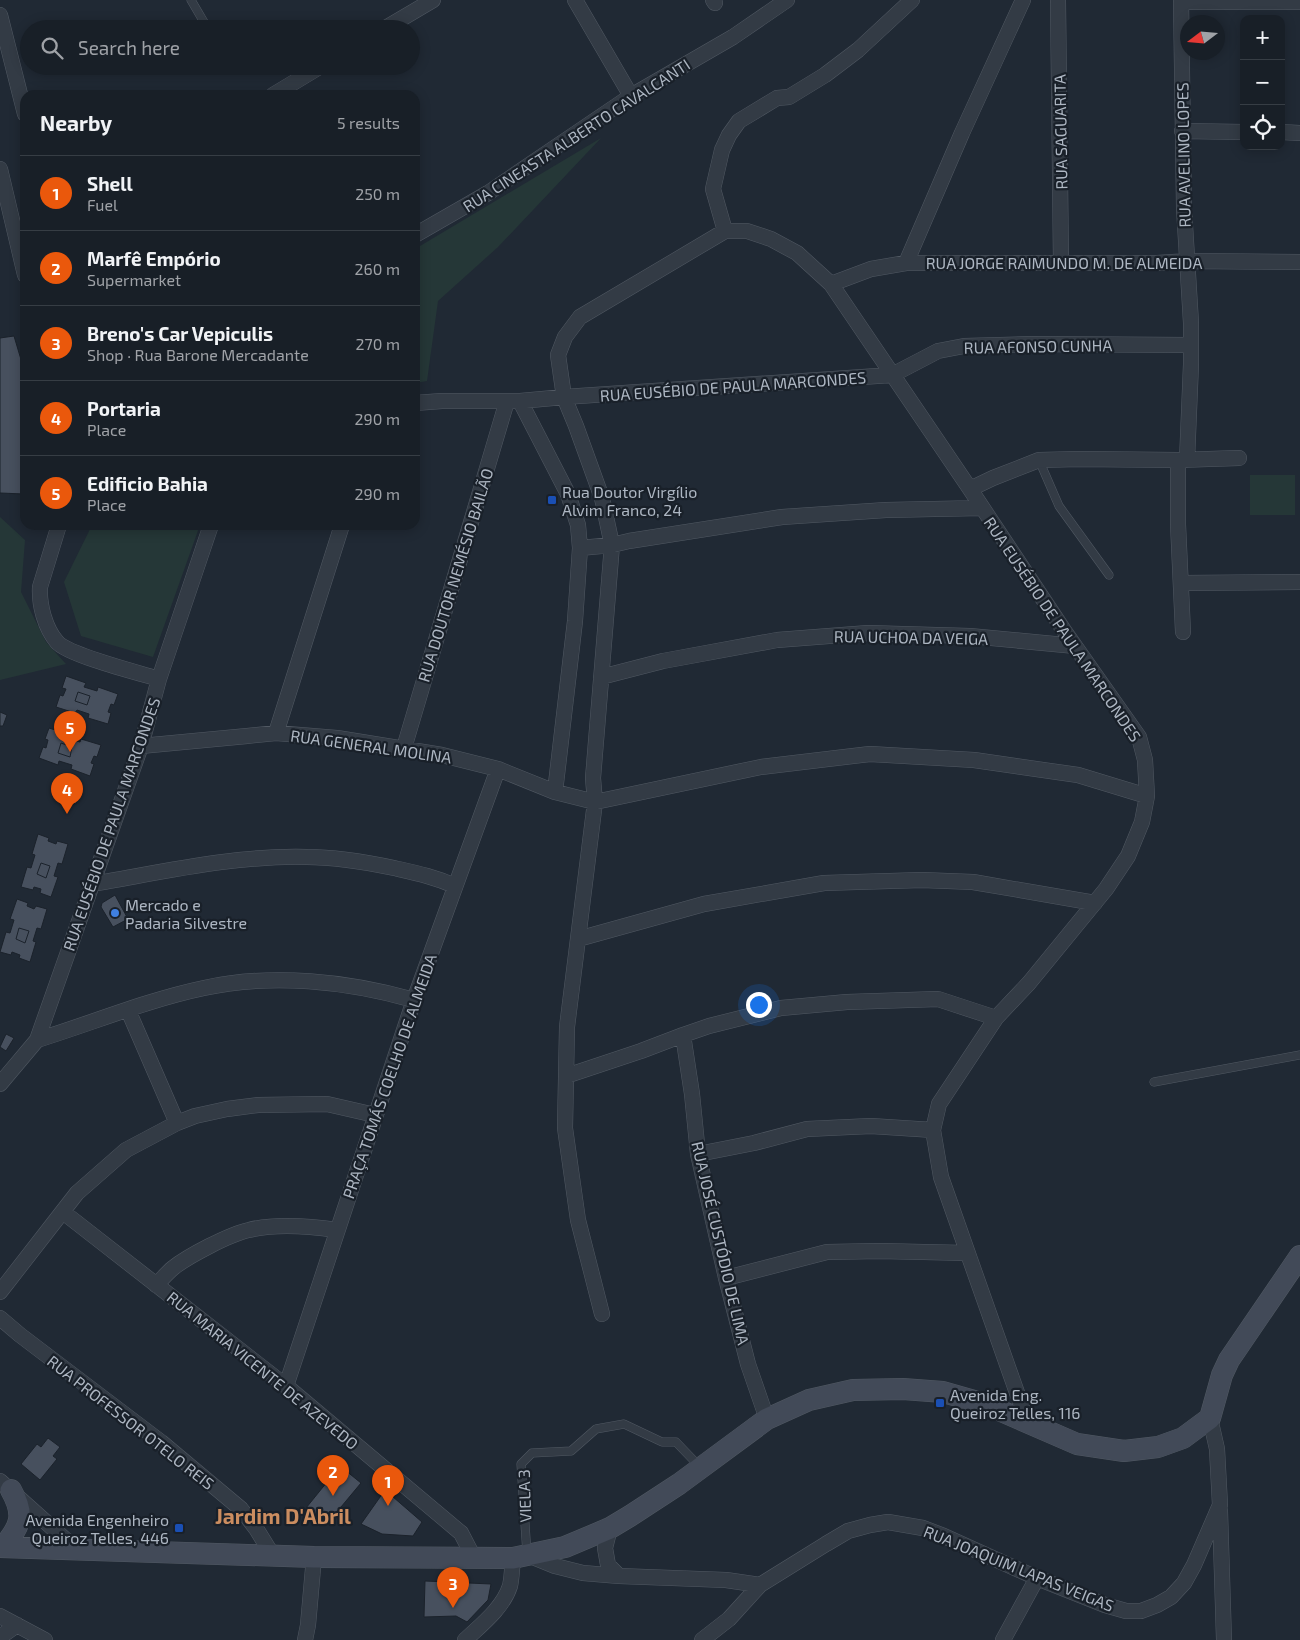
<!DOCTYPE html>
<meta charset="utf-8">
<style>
body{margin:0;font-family:"Exo 2",sans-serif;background:#21272f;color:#f1f3f6}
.controls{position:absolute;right:15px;top:15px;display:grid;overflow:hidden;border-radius:10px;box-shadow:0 2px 12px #0003}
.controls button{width:45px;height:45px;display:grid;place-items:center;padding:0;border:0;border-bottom:1px solid #363d44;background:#181f27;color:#f1f3f6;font:25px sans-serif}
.compass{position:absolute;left:1180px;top:15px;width:45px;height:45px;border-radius:50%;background:#181f27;box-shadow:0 2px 12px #0003;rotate:254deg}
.you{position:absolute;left:758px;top:1004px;width:18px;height:18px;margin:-12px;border:4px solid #fff;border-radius:50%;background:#1a73e8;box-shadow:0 0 0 8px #1a73e833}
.badge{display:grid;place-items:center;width:32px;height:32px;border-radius:50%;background:#ea580c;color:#fff;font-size:16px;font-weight:700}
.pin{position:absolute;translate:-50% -41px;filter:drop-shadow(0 1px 2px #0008)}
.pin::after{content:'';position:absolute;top:26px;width:18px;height:15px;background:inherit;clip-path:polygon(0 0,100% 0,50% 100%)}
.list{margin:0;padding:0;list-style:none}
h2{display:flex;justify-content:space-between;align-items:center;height:65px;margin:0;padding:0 20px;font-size:21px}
h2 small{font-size:16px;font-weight:400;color:#9fa2a7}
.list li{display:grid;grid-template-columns:32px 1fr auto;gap:15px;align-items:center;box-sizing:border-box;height:75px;padding:0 20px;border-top:1px solid #363d44}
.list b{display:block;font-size:19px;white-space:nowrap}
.list p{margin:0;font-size:16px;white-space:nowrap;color:#9fa2a7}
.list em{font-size:16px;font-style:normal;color:#9fa2a7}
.icon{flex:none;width:28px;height:28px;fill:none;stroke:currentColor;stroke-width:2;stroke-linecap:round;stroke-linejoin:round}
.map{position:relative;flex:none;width:1300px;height:1640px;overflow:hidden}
.search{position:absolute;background:#181f27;box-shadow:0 2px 12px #0003;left:20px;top:20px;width:400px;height:55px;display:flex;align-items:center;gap:12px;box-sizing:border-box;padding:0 18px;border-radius:28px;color:#9fa2a7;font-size:19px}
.panel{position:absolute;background:#181f27;box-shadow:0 2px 12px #0003;left:20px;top:90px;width:400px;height:440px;border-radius:15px}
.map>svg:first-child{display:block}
.green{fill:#253737}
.building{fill:#47505e;stroke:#1b222b}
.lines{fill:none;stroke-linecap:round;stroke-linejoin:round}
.lane-casing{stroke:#515963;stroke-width:9}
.street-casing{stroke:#515963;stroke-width:16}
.secondary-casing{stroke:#515963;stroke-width:22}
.lane{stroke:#333b45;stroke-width:8}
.street{stroke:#333b45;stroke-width:15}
.secondary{stroke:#424a58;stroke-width:21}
.transit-dot{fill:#1a4fb4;stroke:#192029;stroke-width:2}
.shop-dot{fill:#3f7fe0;stroke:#192029;stroke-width:2}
.labels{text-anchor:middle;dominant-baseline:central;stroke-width:4.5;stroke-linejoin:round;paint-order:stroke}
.street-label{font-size:16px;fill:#adb6c2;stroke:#192029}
.poi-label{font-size:16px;fill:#adb6c2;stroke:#192029;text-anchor:start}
.district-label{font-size:21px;font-weight:bold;fill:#cb8d60;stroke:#192029}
</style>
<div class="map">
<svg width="1300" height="1640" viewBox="0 0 1300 1640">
<rect width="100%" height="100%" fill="#202934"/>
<path class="green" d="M601,138L498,247L438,301L427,381L415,383V249Z
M1250,475H1295V515H1250Z
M0,517L25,540L21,592L46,642L66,664L0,680Z
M92,525H200L153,657L81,636L64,582Z"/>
<path class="building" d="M14,336L25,373V491L24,494L0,493V338Z
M66,676L86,683L84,687L97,691L98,687L118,694L114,705L111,704L108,712L111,713L108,724L88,718L89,714L77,710L75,713L56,707L60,695L63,696L66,689L62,688Z
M78,692L90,696L87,705L75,701Z
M0,712L7,715L3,726H0Z
M49,728L68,734L67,738L80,742L81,739L101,745L97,757L94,756L91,763L94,764L90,776L71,769L72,765L59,761L58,765L39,758L43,747L46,748L48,740L45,739Z
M61,743L72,747L70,757L58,753Z
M70,783L81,786L76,804L65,801Z
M38,834L49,838L48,841L56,844L57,841L68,844L62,864L58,863L54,876L58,877L51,897L40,893L41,889L34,887L33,890L21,887L27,867L31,868L35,855L32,854Z
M41,863L50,866L46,878L37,874Z
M115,895L128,919L113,927L101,907L102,903Z
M17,899L28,903L27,906L34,909L36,906L47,909L41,929L37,928L33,941L36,942L30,962L19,958L20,955L12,952L11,955L0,952L6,932L10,933L14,920L10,919Z
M19,928L29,931L25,943L16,939Z
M6,1034L14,1038L6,1051L0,1047Z
M48,1438L60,1447L53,1456L57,1459L40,1480L21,1464L37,1444L41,1447Z
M340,1466L361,1483L326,1525L306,1508Z
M385,1490L422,1522L413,1536L382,1534L361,1524Z
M425,1581L491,1584L488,1600L467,1622L456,1616L424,1617Z"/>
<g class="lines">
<g class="lane-casing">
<path id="lane" d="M191,0L208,29
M1039,460L1059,506L1109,575
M1154,1082L1300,1055
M527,1554L521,1464L532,1453L571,1451L596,1429L624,1424L662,1442H676L699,1466"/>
</g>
<g class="street-casing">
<path id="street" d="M575,0L631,96
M713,0L715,3
M1058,0L1061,263
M1181,0L1184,208L1191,323V364L1187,460
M1181,2H1300
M0,15L25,114
M384,29L433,0
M273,95L321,66
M1182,131L1244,132
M1281,132L1300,133
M0,169L25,275
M725,231L713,189L722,150L729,135L739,121L777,98L789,97L825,75L858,50L912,0
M415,235L488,193L631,96L733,37L787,0
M906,263L962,133L1023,0
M831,284L871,269L906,263H1157L1188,261L1300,262
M520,401L568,494L578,525L580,548L575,621L555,792
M415,403L442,401H520L564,397L892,375L938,351L964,346L1031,344L1190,345
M1178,460V524L1183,632
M970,489L993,478L1039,460L1079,459L1178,460L1239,458
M59,525L40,587C39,605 45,628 57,642C68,655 139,673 159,679
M580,548L612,545L629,541L782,517L886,510L982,508
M1181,583L1300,582
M601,677L663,661L777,640L868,633L970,636L1075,646
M276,733L342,525
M141,746L247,736L276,733L337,738L442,755L498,769L555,792L595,802L761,767L870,754L974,760L1078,775L1147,796
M404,748L507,401
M92,884C163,872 235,855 307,857C336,857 365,862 394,868C416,873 435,877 455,886
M578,939L704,904L824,883L922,880L973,882L1095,903
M128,1010L177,1123
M683,1035L692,1094L698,1154L726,1278L748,1364L767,1419
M37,1040C92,1023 147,1000 204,988C272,973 347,981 414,1000
M566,1076L641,1051L683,1035L709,1026L781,1008L847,1002L938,999L996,1018
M0,1084L37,1040L141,746L159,679L211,525
M698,1154L754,1143L807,1129L871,1126L933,1130
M63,1212L286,1386L461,1533L474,1558
M726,1278L827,1252L880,1251L967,1253
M156,1285C162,1279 167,1273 173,1268C188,1256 230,1234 249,1230C277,1223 309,1226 337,1230
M0,1292L77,1193L126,1150L177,1123L195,1116L227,1109L258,1105L327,1104L375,1115
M602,1314L578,1220L565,1128L567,1027L595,802L593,778L612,545L602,498L576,426L564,397L558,355L565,337L580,317L725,231H747L771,239L797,253L831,284L970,489L1063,629L1139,737L1145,760L1147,796L1142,822L1128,856L1106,889L1029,983L996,1018L939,1104L933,1130L941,1177L1028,1424
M0,1318L20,1335L161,1442L241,1509L257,1530L273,1556
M286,1386L414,1000L498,769
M0,1481L76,1549
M1220,1511L1224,1640
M610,1528L605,1548L608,1565L619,1576
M528,1555L555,1566L583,1573L619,1576L726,1580L760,1585
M0,1616L45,1640
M0,1637L17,1625
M305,1640L308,1625L314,1557
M465,1640C481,1625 503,1608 510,1586C512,1577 512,1567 513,1558
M702,1640L729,1619L760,1585L826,1544L848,1531L870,1525L888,1522L923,1528L944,1536L1037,1578L1105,1605L1126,1611H1141L1157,1605L1171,1597L1184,1583L1194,1565L1220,1505L1217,1449L1210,1418
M1003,1640L1037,1578"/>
</g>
<g class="secondary-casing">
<path id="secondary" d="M0,1547L314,1557L513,1558L565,1547L610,1528L630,1516L679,1484L767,1419L809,1400L853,1390L903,1389L943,1392L985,1404L1077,1444L1124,1451L1158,1447L1183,1438L1210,1418L1222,1375L1229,1360L1300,1256
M3,1547C21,1526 25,1515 11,1490"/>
</g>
<use href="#lane" class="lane"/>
<use href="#street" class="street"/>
<use href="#secondary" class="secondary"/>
</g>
<g class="transit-dot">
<rect x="547" y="495" width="10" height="10" rx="2.5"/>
<rect x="935" y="1398" width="10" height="10" rx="2.5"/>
<rect x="174" y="1523" width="10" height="10" rx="2.5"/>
</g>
<circle class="shop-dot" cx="115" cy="913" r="5"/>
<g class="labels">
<g class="street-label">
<text transform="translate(1060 132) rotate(-91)">RUA SAGUARITA</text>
<text transform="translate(576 135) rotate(-33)">RUA CINEASTA ALBERTO CAVALCANTI</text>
<text transform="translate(1183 155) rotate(-91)">RUA AVELINO LOPES</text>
<text x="1064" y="262">RUA JORGE RAIMUNDO M. DE ALMEIDA</text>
<text transform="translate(1038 346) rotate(-1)">RUA AFONSO CUNHA</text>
<text transform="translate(733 386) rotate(-4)">RUA EUSÉBIO DE PAULA MARCONDES</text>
<text transform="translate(455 575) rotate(-73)">RUA DOUTOR NEMÉSIO BAILÃO</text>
<text transform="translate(1063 629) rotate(56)">RUA EUSÉBIO DE PAULA MARCONDES</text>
<text transform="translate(911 637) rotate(1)">RUA UCHOA DA VEIGA</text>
<text transform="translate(371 746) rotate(8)">RUA GENERAL MOLINA</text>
<text transform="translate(111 824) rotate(-71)">RUA EUSÉBIO DE PAULA MARCONDES</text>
<text transform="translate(389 1076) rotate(-71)">PRAÇA TOMÁS COELHO DE ALMEIDA</text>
<text transform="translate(721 1243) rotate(77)">RUA JOSÉ CUSTÓDIO DE LIMA</text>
<text transform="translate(263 1370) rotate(39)">RUA MARIA VICENTE DE AZEVEDO</text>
<text transform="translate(131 1422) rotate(38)">RUA PROFESSOR OTELO REIS</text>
<text transform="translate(524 1496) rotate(-92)">VIELA 3</text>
<text transform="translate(1019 1568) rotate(22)">RUA JOAQUIM LAPAS VEIGAS</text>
</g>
<g class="poi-label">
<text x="562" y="491">Rua Doutor Virgílio<tspan x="562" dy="18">Alvim Franco, 24</tspan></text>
<text x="125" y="904">Mercado e<tspan x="125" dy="18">Padaria Silvestre</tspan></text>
<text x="950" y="1394">Avenida Eng.<tspan x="950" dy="18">Queiroz Telles, 116</tspan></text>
<text x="169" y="1519" text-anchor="end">Avenida Engenheiro<tspan x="169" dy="18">Queiroz Telles, 446</tspan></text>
</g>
<g class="district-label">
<text x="283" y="1515">Jardim D'Abril</text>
</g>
</g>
</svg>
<div class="controls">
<button>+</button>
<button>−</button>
<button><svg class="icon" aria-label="locate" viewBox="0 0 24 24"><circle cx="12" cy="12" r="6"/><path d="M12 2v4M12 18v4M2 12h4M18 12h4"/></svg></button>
</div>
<svg class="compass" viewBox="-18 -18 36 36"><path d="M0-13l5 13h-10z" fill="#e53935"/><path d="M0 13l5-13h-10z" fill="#9fa2a7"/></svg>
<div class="you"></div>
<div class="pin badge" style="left:388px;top:1506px">1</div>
<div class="pin badge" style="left:333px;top:1496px">2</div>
<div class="pin badge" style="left:453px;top:1608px">3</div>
<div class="pin badge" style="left:67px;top:814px">4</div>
<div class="pin badge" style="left:70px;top:752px">5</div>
<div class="search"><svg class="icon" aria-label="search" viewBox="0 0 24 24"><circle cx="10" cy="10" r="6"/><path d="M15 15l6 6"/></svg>Search here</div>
<section class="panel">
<h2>Nearby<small>5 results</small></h2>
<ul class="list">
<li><span class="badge">1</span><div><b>Shell</b><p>Fuel</p></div><em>250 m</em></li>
<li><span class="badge">2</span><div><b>Marfê Empório</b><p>Supermarket</p></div><em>260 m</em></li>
<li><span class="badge">3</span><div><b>Breno's Car Vepiculis</b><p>Shop · Rua Barone Mercadante</p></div><em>270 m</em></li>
<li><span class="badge">4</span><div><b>Portaria</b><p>Place</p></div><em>290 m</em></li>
<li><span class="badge">5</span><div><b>Edificio Bahia</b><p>Place</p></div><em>290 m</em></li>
</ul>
</section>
</div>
